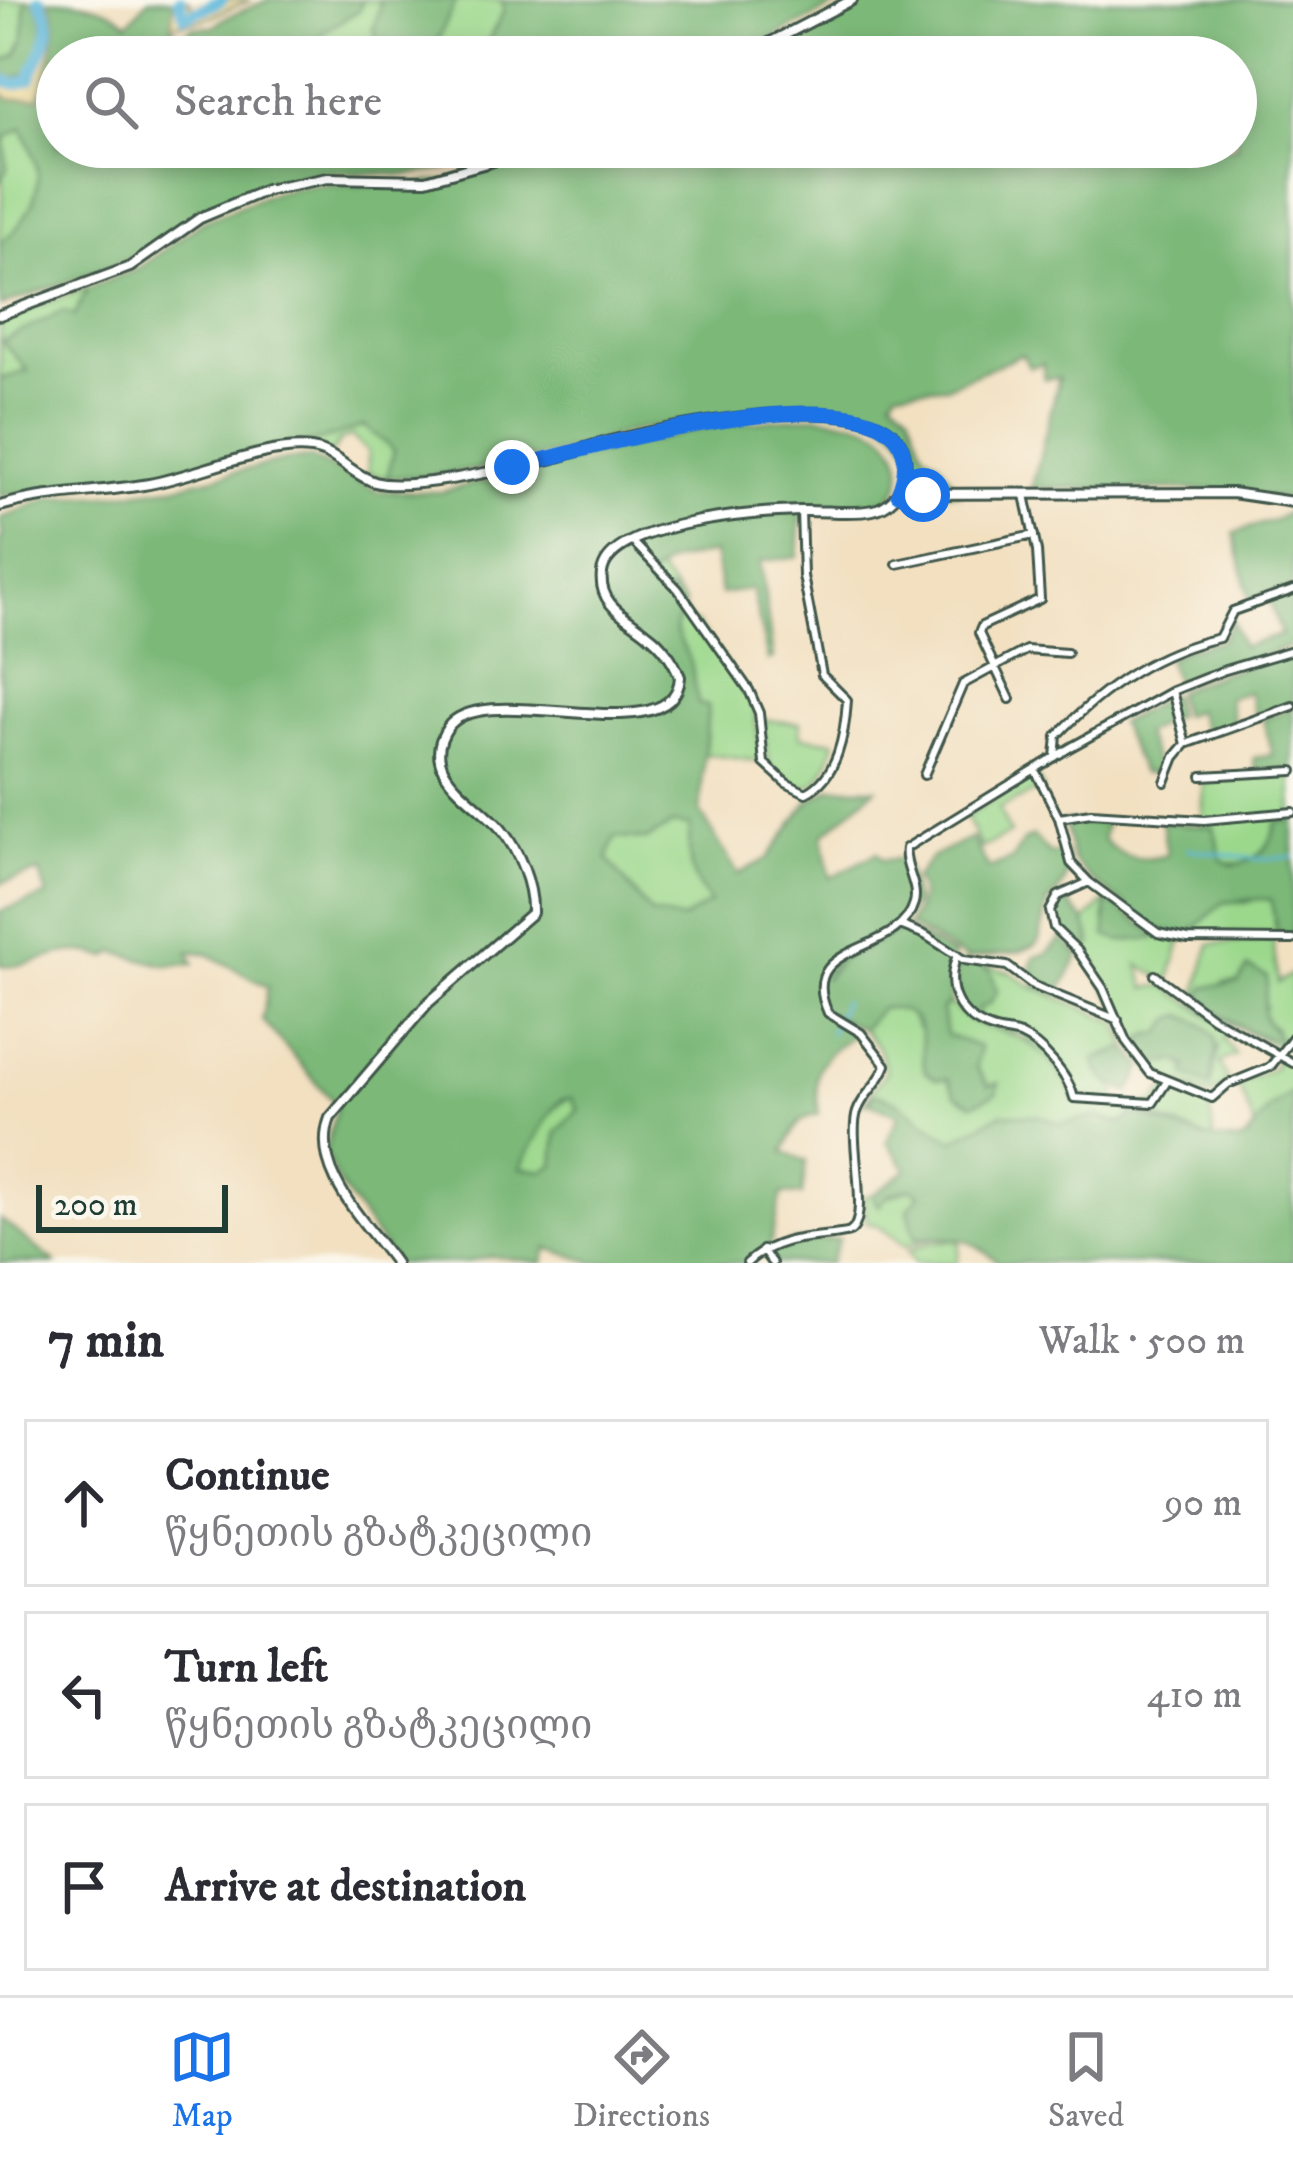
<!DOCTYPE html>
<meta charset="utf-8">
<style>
body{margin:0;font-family:"IM FELL DW Pica","Noto Serif Georgian",serif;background:#f7f7f7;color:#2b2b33}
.scale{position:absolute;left:36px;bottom:30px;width:192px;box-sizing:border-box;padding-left:12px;border:6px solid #1f3d34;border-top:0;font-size:33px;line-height:42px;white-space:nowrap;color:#1f3d34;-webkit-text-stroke:9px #fbf7ec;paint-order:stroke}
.stop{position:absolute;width:36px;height:36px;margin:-27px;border:9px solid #1a73e8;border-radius:50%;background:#fff}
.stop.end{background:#1a73e8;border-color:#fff;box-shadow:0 3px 12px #0008}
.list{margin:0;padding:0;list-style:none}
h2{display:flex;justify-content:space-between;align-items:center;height:156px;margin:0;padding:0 48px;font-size:51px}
h2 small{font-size:39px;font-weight:400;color:#7c7c81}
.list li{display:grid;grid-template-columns:78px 1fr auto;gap:36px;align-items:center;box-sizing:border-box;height:168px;margin:0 24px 24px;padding:0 24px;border:3px solid #e1e1e2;border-radius:0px}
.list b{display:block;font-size:45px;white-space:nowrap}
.list p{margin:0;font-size:39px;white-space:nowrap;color:#7c7c81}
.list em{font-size:39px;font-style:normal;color:#7c7c81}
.icon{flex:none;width:66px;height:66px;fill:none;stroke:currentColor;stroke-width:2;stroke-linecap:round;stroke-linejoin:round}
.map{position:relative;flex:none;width:1293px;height:1263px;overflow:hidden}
.search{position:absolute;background:#fff;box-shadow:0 6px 18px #0003;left:36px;right:36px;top:36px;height:132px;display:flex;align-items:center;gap:30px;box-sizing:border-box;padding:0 42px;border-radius:66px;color:#7c7c81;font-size:45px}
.sheet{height:732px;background:#fff}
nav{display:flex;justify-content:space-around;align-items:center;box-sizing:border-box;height:168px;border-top:3px solid #e1e1e2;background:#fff;font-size:33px;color:#7c7c81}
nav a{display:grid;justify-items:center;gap:6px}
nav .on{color:#1a73e8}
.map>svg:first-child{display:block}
.green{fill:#9bd88c;stroke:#5d8a60;stroke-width:3;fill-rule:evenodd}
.forest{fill:#7cb878;stroke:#4e7a56;stroke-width:3;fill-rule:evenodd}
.sand{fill:#eeda9e;stroke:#868c69;stroke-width:3}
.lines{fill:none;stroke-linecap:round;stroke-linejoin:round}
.stream{stroke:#5db7da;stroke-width:3}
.river{stroke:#5db7da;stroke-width:12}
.street-casing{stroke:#3f5549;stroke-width:12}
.secondary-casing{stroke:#3f5549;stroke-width:14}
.street{stroke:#fff;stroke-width:6}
.secondary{stroke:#fff;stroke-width:8}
.route{stroke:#1a73e8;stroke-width:15}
</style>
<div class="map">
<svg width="1293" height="1263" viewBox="0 0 1293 1263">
<rect width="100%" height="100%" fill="#fbf7ec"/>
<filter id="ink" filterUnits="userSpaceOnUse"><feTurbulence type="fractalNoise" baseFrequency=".00833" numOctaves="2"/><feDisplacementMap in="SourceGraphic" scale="24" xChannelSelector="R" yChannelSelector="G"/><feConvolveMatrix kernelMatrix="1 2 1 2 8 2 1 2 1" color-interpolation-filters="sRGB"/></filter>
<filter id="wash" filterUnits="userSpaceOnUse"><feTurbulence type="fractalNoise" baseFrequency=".004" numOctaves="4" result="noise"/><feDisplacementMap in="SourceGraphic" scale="48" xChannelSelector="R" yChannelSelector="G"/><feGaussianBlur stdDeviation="2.7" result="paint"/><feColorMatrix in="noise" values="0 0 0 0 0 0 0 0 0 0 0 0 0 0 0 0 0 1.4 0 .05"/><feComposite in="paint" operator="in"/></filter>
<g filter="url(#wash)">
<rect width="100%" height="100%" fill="#f2e0c1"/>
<path class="green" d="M0,0H25L24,39L17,54L0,62Z
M362,0H378L380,6L373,30L386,57H370L366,49L327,51L319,33L359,10Z
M456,0H502L504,10L480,57H430Z
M22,128C37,162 48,178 27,213C19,226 14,234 0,242L5,138Z
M88,288L74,316L3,341L29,371L0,379V320Z
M365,426L394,450L387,478L368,473V452L351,436L340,441L333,452L295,445Z
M658,570L685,604L683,608L689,621L696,623L753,702L762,762L705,754L708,707L698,704L691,664L675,630L678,616C665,604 649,594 652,574Z
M762,720L800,723V736L835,741C824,786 805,806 769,764Z
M1291,773L1293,820L1276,822C1272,848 1247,874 1221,859L1214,828L1202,826L1204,778Z
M1035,774L1043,788L999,809L1010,834L981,848L966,817Z
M673,824L691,826C687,858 690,878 711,904L682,920L651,914L607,859L615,837L646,840Z
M1262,897L1271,900L1277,933L1188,935L1224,902L1245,903Z
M1107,900L1105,922L1121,941L1154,938L1156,934L1181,941L1169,982L1139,965L1146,988L1164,985L1232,1031L1223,1039L1236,1055L1220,1062L1228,1082L1212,1095L1155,1075L1131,1043L1113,999L1083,953L1092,943L1085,921ZM1162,1033L1219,1047L1210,1085L1177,1061L1155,1064L1150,1034Z
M1273,940L1278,983L1293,973V1033L1278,1047L1213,1015L1195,1001L1210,944ZM1224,982H1238L1266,1006L1263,1010L1265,1021L1276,1029L1264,1038L1228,1020L1205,1002Z
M980,964L1010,972L1031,986L1117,1022L1127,1048L1103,1056L1097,1070L1114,1087L1116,1099L1076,1096L1073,1083L1023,1034L982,1022L978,1009L989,1004L997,991L991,972Z
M950,1003C979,1036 995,1023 1025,1041C1045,1052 1067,1077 1073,1099L1121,1105L1155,1103L1167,1086L1193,1092L1209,1102L1214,1141L1146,1114L1120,1123L1096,1117L1060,1124L978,1127L955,1141L936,1134L914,1113L874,1095L862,1106L886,1071L878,1047L862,1029L881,1008H898L910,1014L952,1088L989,1086L957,1040L946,1035L942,1009Z
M1277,1056L1293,1061V1092L1269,1109L1255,1128L1238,1084L1273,1069Z
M572,1098L578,1110L557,1132L554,1165L543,1171L519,1168C535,1146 548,1102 572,1098Z
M910,1188L920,1194L908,1209L915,1237L931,1238L905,1246L877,1225L867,1223L863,1197L874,1194L875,1202Z
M956,1240L960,1244L957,1263H915L908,1251L931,1242Z"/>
<path class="forest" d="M25,0H32C53,24 41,46 29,72L12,79L0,73V62L17,54L24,39Z
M47,0C75,0 107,4 128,23L148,0H173L172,29L183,36L192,28L214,27L223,19L268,0H362L359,10L320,34L327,51L352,41L366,49L370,57H57V147H227L239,153L257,147H527L438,171L405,175L329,172L278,180L229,197L195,213L138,254L113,265L0,306V242C13,234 19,226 27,213C46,181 37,160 22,128L5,138L7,169L0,181V92L11,99L40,97C45,69 66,22 47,0Z
M378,0H456L430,57H386L373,30L380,7Z
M502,0H847L734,57H480L504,10Z
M865,0H1293V499L1216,490L1032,488L1059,378L1045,379L1043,364L1029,367L1022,354L948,386L898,389L892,397L909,411L924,451L940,462L960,493L914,490C914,460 911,437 882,421C837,395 681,419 629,432C605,438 583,447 559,453C503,466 444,477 387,478L394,450L364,426L319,441L140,477L0,496V379L28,371L2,341L64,311L74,316L88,288L138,269L203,221L274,192L314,185H403L445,180L560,147H1236V57H755Z
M816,416C837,419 860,420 879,431C907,449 911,491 878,505C861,511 789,510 766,511H801L798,557L760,561L773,658L768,660L752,589L721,594L714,553L672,561L652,574L650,584L655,594L671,592L682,608L675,630L691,663L698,704L708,706L700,812L738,874L768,858L809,801L831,788H876L823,835L830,878L877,853L882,860L904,859L915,902L900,925L830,966L824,980L839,961L903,928L954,956L950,966V1003L942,1009L946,1035L980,1047L976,1067L988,1086L999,1083L997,1093L973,1104L956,1095L948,1079H935L925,1071C918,1037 930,1008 881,1008L862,1029L828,1013L856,1033C817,1060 812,1066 819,1114C796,1117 792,1133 784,1152L806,1161L802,1195L782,1194L770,1245L747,1263H596L547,1248L543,1263L491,1256L464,1263H395L339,1184L325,1152L337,1106L262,1020L268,987L206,953L189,952L194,964L164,965L115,952L108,957C99,955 88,952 78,952C48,952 32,969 0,965V911L47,896L40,872L0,883V539L3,538L0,519L50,498L111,495L177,486L285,460L311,458L378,491L440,492L717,425ZM673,824L690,826C687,858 689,878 710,903L682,920L651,914L607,859L615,837L646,840ZM572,1098L578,1110L557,1132L554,1165L543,1171L520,1168C533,1146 544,1118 561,1100Z
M1293,509V587L1250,601L1234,533L1277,519Z
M1293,594V646L1209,671L1177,686L1167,660L1185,649L1222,640L1232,620L1242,647L1281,635L1270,601Z
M1293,653V702L1255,716L1249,692L1228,698L1234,724L1205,734L1196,710L1182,716L1175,692L1222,673Z
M1171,695L1176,716L1144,733L1157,766L1155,773H1142L1119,723Z
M1293,708V769L1255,770L1254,758L1272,755L1263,719Z
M1293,820V934L1277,933L1271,900C1257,896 1239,903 1224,902L1188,935L1160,930L1091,880L1073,860L1064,821L1106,823L1103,839C1120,859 1144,862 1167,855L1162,822L1214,827L1221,859L1232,865C1257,862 1272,847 1276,822Z
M1033,836L1050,854L1065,852C1070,876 1066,886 1048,902L1040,937L1036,945L1019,952L967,959L908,925C917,910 927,895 914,879L931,858L972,838L989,869L1013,859L1023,841Z
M1062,896L1085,921L1092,943L1083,953L1058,925L1055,907Z
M1107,900L1156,934L1155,938L1120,941L1106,936Z
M1062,938L1079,956L1059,993L1037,985L1031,969L1034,957L1047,954Z
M961,963L980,964L991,972L997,992L989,1004L978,1009L982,1022C957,1011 954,994 955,969Z
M1248,967L1267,976C1269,990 1262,1003 1264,1015C1265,1024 1276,1030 1279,1040C1256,1038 1213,1014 1201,994L1205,987L1238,982Z
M1182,1015C1229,1033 1216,1045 1210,1086L1186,1075L1188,1066L1177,1061L1155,1064L1143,1048V1037L1162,1033L1172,1019Z
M1127,1048L1143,1068L1130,1092C1113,1087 1098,1078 1095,1060Z
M1293,1092V1263H999C967,1233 954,1239 915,1237L908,1209L920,1194L911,1188L888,1195L879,1206L875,1202L874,1194L907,1170L887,1141L899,1115L869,1103L874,1094C906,1099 925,1129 954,1140L1002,1113L1041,1116L1060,1124L1096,1117L1120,1123L1132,1117V1112L1203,1138L1238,1142L1247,1138L1269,1109Z
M0,1219L56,1263H0Z
M839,1239L830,1263H774L766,1252L792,1242Z"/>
<path class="sand" d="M32,0H47C66,22 45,70 40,97L11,99L0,92V73L19,79C44,60 52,24 32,0Z
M173,0H188L194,10L210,0H251L199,21L172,25Z"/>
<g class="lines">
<path class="stream" d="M1187,849L1259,859L1293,857
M830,1033L843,1002"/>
<path class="river" d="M179,0L185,17L222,0
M0,79L17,84L30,79C40,49 61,30 39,0"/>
</g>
</g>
<g filter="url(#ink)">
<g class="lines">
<g class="street-casing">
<path id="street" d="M633,542L678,589L749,690L759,713L764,763L786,783L806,793C838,777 845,734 847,700L822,675L803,576L801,511
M897,564L1034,535
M1172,691L1186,744
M1010,699L979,633L982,626L1040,599L1037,551L1025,495
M1055,757L1057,736C1101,689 1156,652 1219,638L1233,611L1293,590
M1035,770L1059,818L1071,863L1089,882L1158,933L1188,939L1293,940
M924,775L963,684L1026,650L1067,653
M1202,776L1293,771
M1165,782L1175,757L1186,744L1293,706
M1059,818L1091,813L1204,820L1293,812
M1089,882L1058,896L1050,911L1054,928L1077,950L1103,988L1126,1041L1150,1073L1212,1098L1228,1084L1270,1067L1293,1037
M900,925L925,935L964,960L1007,966L1034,986L1118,1020
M957,955C944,989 958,1018 992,1029C1001,1032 1011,1032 1020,1035C1041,1044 1069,1076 1074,1098L1153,1103L1166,1083
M1155,975L1213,1018L1293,1063
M762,1250L772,1263
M747,1263C772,1240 800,1238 833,1235C837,1234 848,1234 851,1231C870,1217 848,1138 857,1112C863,1094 880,1083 886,1065L861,1033L828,1013C795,939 899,958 914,903C919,885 903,867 906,848L1071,747L1172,691L1225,670L1293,650"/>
</g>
<g class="secondary-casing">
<path id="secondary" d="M742,57L852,0
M0,315L130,267L200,218L266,190L328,178L426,180L543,147
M899,494L1232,493L1293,502
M0,506C48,492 94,493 143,485C192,478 264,443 311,449C336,452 352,475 375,482C408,492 508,468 545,460C566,456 585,447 606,442C662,428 858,387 897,438C915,462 904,504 873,510C850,515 824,510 800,511C760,512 608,522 602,573C598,606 628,617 648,634C663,645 673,660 680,677C675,756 484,676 448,727C416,773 478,800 501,829C519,851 533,885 532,913L428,1003L330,1118C310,1171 366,1222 395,1263"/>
</g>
<use href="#street" class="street"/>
<use href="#secondary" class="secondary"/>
</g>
</g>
<g class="lines" filter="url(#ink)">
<path class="route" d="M512,467C567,456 960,336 898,494L923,495"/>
</g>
</svg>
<div class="scale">200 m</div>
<div class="stop" style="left:923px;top:495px"></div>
<div class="stop end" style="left:512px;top:467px"></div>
<div class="search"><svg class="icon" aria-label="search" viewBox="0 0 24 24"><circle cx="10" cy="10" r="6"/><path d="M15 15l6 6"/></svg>Search here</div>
</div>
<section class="sheet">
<h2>7 min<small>Walk · 500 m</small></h2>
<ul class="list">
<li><svg class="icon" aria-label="ahead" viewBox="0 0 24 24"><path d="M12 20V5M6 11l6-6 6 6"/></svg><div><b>Continue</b><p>წყნეთის გზატკეცილი</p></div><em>90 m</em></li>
<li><svg class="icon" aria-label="left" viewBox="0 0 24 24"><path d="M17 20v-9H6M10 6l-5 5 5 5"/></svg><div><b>Turn left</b><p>წყნეთის გზატკეცილი</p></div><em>410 m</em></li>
<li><svg class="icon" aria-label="arrive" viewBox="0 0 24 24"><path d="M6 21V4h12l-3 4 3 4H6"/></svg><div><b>Arrive at destination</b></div></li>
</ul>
</section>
<nav>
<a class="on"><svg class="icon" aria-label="map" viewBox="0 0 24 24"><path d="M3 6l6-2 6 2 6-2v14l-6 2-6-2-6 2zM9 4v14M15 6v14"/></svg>Map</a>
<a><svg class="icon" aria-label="directions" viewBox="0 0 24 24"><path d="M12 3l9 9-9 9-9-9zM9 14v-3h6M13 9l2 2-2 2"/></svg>Directions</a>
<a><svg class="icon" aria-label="saved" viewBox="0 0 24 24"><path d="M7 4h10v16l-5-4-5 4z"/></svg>Saved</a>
</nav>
